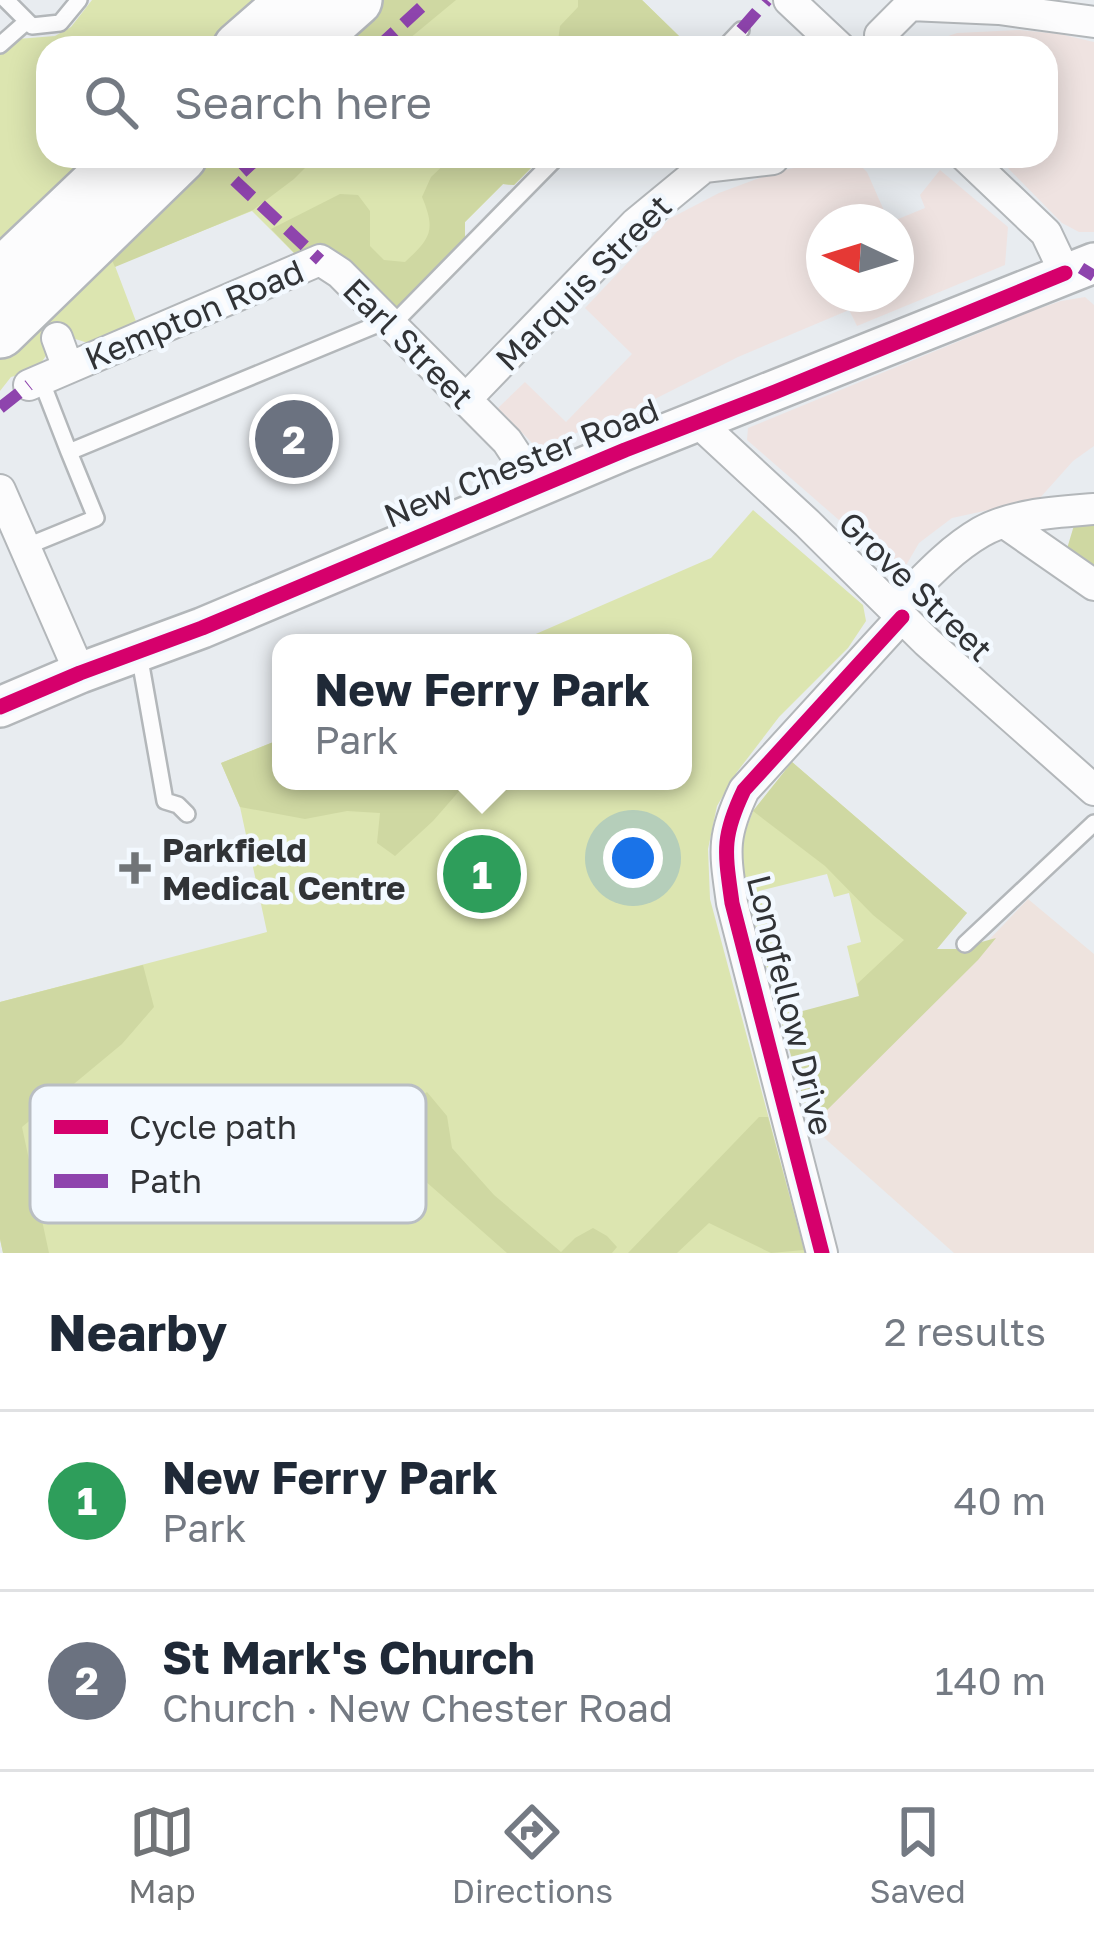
<!DOCTYPE html>
<meta charset="utf-8">
<style>
body{margin:0;font-family:"Golos Text",sans-serif;background:#f6f6f7;color:#1f2937}
.compass{position:absolute;left:806px;top:204px;width:108px;height:108px;border-radius:50%;background:#fff;box-shadow:0 6px 30px #0003;rotate:274deg}
.you{position:absolute;left:633px;top:858px;width:42px;height:42px;margin:-30px;border:9px solid #fff;border-radius:50%;background:#1a73e8;box-shadow:0 0 0 18px #1a73e833}
.badge{display:grid;place-items:center;width:78px;height:78px;border-radius:50%;background:#717477;color:#fff;font-size:39px;font-weight:700}
.pin{position:absolute;translate:-50% -50%;border:6px solid #fff;box-shadow:0 3px 12px #0006}
.popup{position:absolute;left:272px;top:634px;width:420px;height:156px;box-sizing:border-box;display:grid;place-content:center;border-radius:24px;background:#fff;filter:drop-shadow(0 3px 9px #0005);font-size:39px;white-space:nowrap;color:#747a83}
.popup b{font-size:45px;color:#1f2937}
.popup::after{content:'';position:absolute;left:50%;top:100%;margin-left:-24px;border:24px solid transparent;border-top-color:#fff}
.list{margin:0;padding:0;list-style:none}
h2{display:flex;justify-content:space-between;align-items:center;height:156px;margin:0;padding:0 48px;font-size:51px}
h2 small{font-size:39px;font-weight:400;color:#747a83}
.list li{display:grid;grid-template-columns:78px 1fr auto;gap:36px;align-items:center;box-sizing:border-box;height:180px;padding:0 48px;border-top:3px solid #e0e1e3}
.list b{display:block;font-size:45px;white-space:nowrap}
.list p{margin:0;font-size:39px;white-space:nowrap;color:#747a83}
.list em{font-size:39px;font-style:normal;color:#747a83}
.icon{flex:none;width:66px;height:66px;fill:none;stroke:currentColor;stroke-width:2;stroke-linecap:round;stroke-linejoin:round}
.map{position:relative;flex:none;width:1094px;height:1253px;overflow:hidden}
.search{position:absolute;background:#fff;box-shadow:0 6px 30px #0003;left:36px;right:36px;top:36px;height:132px;display:flex;align-items:center;gap:30px;box-sizing:border-box;padding:0 42px;border-radius:36px;color:#747a83;font-size:45px}
.sheet{height:516px;background:#fff}
nav{display:flex;justify-content:space-around;align-items:center;box-sizing:border-box;height:168px;border-top:3px solid #e0e1e3;background:#fff;font-size:33px;color:#747a83}
nav a{display:grid;justify-items:center;gap:6px}
nav .on{color:#717477}
.map>svg:first-child{display:block}
.commercial{fill:#efe3e1}
.education{fill:#eee3de}
.green{fill:#dce5b0}
.forest{fill:#cfd8a2}
.lines{fill:none;stroke-linecap:round;stroke-linejoin:round}
.lane-casing{stroke:#b3b7ba;stroke-width:20}
.street-casing{stroke:#b3b7ba;stroke-width:34}
.secondary-casing{stroke:#b3b7ba;stroke-width:44}
.highway-casing{stroke:#b3b7ba;stroke-width:56}
.lane{stroke:#fcfcfd;stroke-width:15}
.street{stroke:#fcfcfd;stroke-width:30}
.secondary{stroke:#fcfcfd;stroke-width:39}
.highway{stroke:#fcfcfd;stroke-width:51}
.quiet{stroke:#8e44ad;stroke-width:12;stroke-dasharray:24 12;stroke-linecap:butt}
.cycleway-casing{stroke:#f3f9ff;stroke-width:22}
.cycleway{stroke:#d6006c;stroke-width:15}
.poi-dot{fill:#717477;stroke:#f3f9ff;stroke-width:4.5}
.labels{text-anchor:middle;dominant-baseline:central;stroke-width:9;stroke-linejoin:round;paint-order:stroke}
.street-label{font-size:33px;fill:#313336;stroke:#f3f9ff}
.poi-label{font-size:33px;font-weight:bold;fill:#313336;stroke:#f3f9ff;text-anchor:start}
.key{fill:#f3f9ff;stroke:#b9bec3;stroke-width:3}
.key-label{font-size:33px;fill:#313336}
</style>
<div class="map">
<svg width="1094" height="1253" viewBox="0 0 1094 1253">
<rect width="100%" height="100%" fill="#e8ecf0"/>
<path class="commercial" d="M1019,30L1060,34L1094,42V232H1079L1062,223L996,156H1046V48H914L957,33Z
M840,156H850L867,172L889,222H824V294H896V222H891L925,208L920,195L940,170L1008,227L1005,265L857,326L849,310L738,357L643,405L538,449L498,408L525,382L566,422L632,354L585,308L669,219L719,193L778,171L837,160Z
M1085,297L1094,305V446L1073,461L1039,499L952,518L919,543L901,574L747,440L748,428L1035,310L1061,301Z"/>
<path class="education" d="M1028,899L1094,954V1253H954L811,1126Z"/>
<path class="green" d="M92,0H279L227,48H48V156H110L0,257V53L17,39L55,36L71,27Z
M378,0H642L680,37L671,48H325Z
M208,156H543L514,185L503,184L465,222V240L394,310L342,255L325,251L297,256L252,211L115,266L137,324L88,343L69,337L48,353L36,370L11,377L0,391V350Z
M753,510L863,605L866,621L848,648L779,717L737,772L717,806L708,849L710,899L805,1253H3L0,1239V1002L267,932L240,807L221,763L281,739V781H683V643H515L711,558Z
M792,762L967,913L859,996L847,946L861,942L849,893L834,897L827,874L759,891L789,1013L780,1017L745,886L741,861L744,835L753,811Z"/>
<path class="forest" d="M378,0H456L398,48H325Z
M578,0H642L680,37L671,48H557L560,26L578,7Z
M208,156H313V160L294,179L253,210L115,267L107,249Z
M453,156H543L514,185L503,184L465,222V240L394,310L342,255L325,251L297,256L271,229L340,194L358,195L370,211V246L384,260L405,262C431,238 436,230 422,197L431,177Z
M1075,522L1094,524V572L1066,552Z
M281,739V781H468L433,821L395,856L377,843L380,813L347,811L305,819L240,807L221,763Z
M792,762L967,913L937,949H956L996,938L978,960L811,1126L780,1017L859,996L857,984L904,940L873,915L825,866L753,811Z
M143,965L154,1007L122,1044L22,1127L49,1253H3L0,1239V1002Z
M427,1092L447,1116L452,1148L494,1195L561,1252L575,1238L593,1228L607,1236L617,1247L612,1253H507L399,1158C388,1121 399,1115 427,1092Z
M759,1117H768L804,1250L771,1253L709,1223L677,1253H628Z"/>
<g class="lines">
<g class="lane-casing">
<path id="lane" d="M6,0L32,26L60,23L79,0
M0,45L26,22
M724,48L741,30
M392,325L558,156
M41,380L69,452
M25,547L96,518L69,452L388,320
M139,654L165,801L178,805L187,814
M965,944L1094,823"/>
</g>
<g class="street-casing">
<path id="street" d="M789,0L840,48
M910,5L999,9L1094,22
M880,35L915,0
M965,156L1046,233L1065,273
M57,338L68,368
M29,385L320,260L340,273L507,441L538,488
M466,399L636,223L704,167L773,159
M699,423L807,523L927,642L1094,790
M0,490L80,673
M1005,523L1094,585
M894,609C921,582 948,551 981,532C1013,514 1058,512 1094,509
M822,1253L732,903C725,852 721,838 744,790L902,617"/>
</g>
<g class="secondary-casing">
<path id="secondary" d="M0,707L80,673L202,628L625,450L1094,263"/>
</g>
<g class="highway-casing">
<path id="highway" d="M239,48L294,0
M302,48L356,0
M0,276L126,156
M0,332L181,156"/>
</g>
<use href="#lane" class="lane"/>
<use href="#street" class="street"/>
<use href="#secondary" class="secondary"/>
<use href="#highway" class="highway"/>
<path class="quiet" d="M741,30L767,0
M377,48L429,0
M260,156L234,180L320,260
M773,159L791,156
M1081,268L1094,276
M0,408L29,385"/>
<g class="cycleway-casing">
<path id="cycleway" d="M0,707L80,673L202,628L625,450L775,392L1065,273
M822,1253L732,903C725,852 721,838 744,790L902,617"/>
</g>
<use href="#cycleway" class="cycleway"/>
</g>
<path class="poi-dot" d="M129 850h12v12h12v12h-12v12h-12v-12h-12v-12h12z"/>
<g class="labels">
<g class="street-label">
<text transform="translate(583 282) rotate(-45)">Marquis Street</text>
<text transform="translate(194 314) rotate(-23)">Kempton Road</text>
<text transform="translate(409 343) rotate(45)">Earl Street</text>
<text transform="translate(521 462) rotate(-22)">New Chester Road</text>
<text transform="translate(916 586) rotate(44)">Grove Street</text>
<text transform="translate(791 1005) rotate(76)">Longfellow Drive</text>
</g>
<g class="poi-label">
<text x="162" y="849">Parkfield<tspan x="162" dy="38">Medical Centre</tspan></text>
</g>
</g>
<rect x="30" y="1085" width="396" height="138" rx="18" class="key"/>
<rect x="54" y="1120" width="54" height="14" fill="#d6006c"/>
<rect x="54" y="1174" width="54" height="14" fill="#8e44ad"/>
<g class="key-label">
<text x="129" y="1139">Cycle path</text>
<text x="129" y="1193">Path</text>
</g>
</svg>
<svg class="compass" viewBox="-18 -18 36 36"><path d="M0-13l5 13h-10z" fill="#e53935"/><path d="M0 13l5-13h-10z" fill="#747a83"/></svg>
<div class="you"></div>
<div class="pin badge" style="left:482px;top:874px;background:#2e9e5b">1</div>
<div class="popup"><b>New Ferry Park</b>Park</div>
<div class="pin badge" style="left:294px;top:439px;background:#6b7280">2</div>
<div class="search"><svg class="icon" aria-label="search" viewBox="0 0 24 24"><circle cx="10" cy="10" r="6"/><path d="M15 15l6 6"/></svg>Search here</div>
</div>
<section class="sheet">
<h2>Nearby<small>2 results</small></h2>
<ul class="list">
<li><span class="badge" style="background:#2e9e5b">1</span><div><b>New Ferry Park</b><p>Park</p></div><em>40 m</em></li>
<li><span class="badge" style="background:#6b7280">2</span><div><b>St Mark's Church</b><p>Church · New Chester Road</p></div><em>140 m</em></li>
</ul>
</section>
<nav>
<a class="on"><svg class="icon" aria-label="map" viewBox="0 0 24 24"><path d="M3 6l6-2 6 2 6-2v14l-6 2-6-2-6 2zM9 4v14M15 6v14"/></svg>Map</a>
<a><svg class="icon" aria-label="directions" viewBox="0 0 24 24"><path d="M12 3l9 9-9 9-9-9zM9 14v-3h6M13 9l2 2-2 2"/></svg>Directions</a>
<a><svg class="icon" aria-label="saved" viewBox="0 0 24 24"><path d="M7 4h10v16l-5-4-5 4z"/></svg>Saved</a>
</nav>
